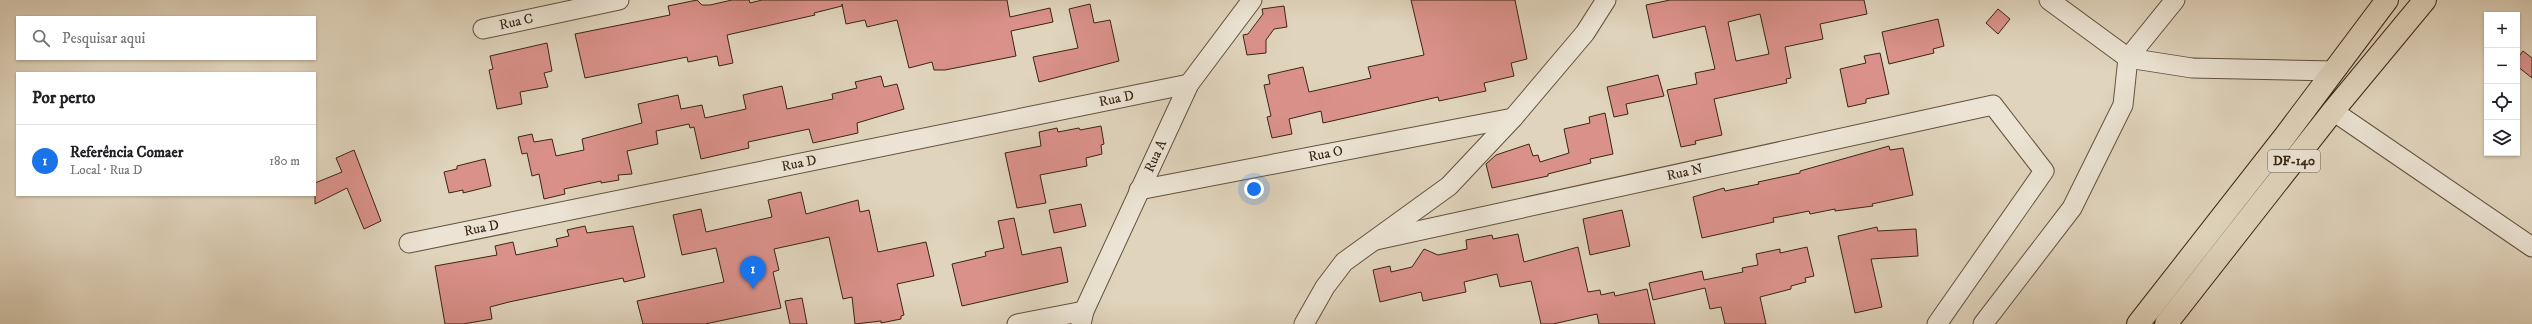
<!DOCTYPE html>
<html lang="pt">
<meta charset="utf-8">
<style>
body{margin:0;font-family:"IM FELL DW Pica",serif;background:#f6f6f6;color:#202124}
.controls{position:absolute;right:12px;top:12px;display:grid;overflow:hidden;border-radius:0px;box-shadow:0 1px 3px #0004}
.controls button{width:36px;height:36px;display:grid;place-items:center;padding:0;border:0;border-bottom:1px solid #e0e0e0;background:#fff;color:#202124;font:20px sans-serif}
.you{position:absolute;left:1254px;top:189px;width:14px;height:14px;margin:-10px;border:3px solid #fff;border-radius:50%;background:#1a73e8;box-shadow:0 0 0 6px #1a73e833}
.badge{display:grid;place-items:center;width:26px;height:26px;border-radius:50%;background:#1a73e8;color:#fff;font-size:13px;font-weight:700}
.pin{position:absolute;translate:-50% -33px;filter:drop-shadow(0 1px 2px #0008)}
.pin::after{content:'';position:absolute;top:21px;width:14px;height:12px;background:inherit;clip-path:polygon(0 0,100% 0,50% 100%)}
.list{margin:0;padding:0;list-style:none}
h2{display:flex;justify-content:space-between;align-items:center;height:52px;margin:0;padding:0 16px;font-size:17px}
h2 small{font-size:13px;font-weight:400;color:#757577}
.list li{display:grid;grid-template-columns:26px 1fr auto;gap:12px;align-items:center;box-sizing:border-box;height:72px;padding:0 16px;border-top:1px solid #e0e0e0}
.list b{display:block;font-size:15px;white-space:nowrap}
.list p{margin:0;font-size:13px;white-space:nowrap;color:#757577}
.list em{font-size:13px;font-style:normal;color:#757577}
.icon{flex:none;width:22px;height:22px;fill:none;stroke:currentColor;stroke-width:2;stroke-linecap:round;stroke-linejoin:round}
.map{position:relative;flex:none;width:2532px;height:324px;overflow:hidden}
.search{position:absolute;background:#fff;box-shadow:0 1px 3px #0004;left:16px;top:16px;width:300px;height:44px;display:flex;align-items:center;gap:10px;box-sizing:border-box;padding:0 14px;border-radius:0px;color:#757577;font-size:15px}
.panel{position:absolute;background:#fff;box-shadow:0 1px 3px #0004;left:16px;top:72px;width:300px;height:124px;border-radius:0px}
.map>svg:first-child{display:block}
.building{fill:#da918a;stroke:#3a2515;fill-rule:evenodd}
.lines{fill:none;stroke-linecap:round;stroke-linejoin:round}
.minor-casing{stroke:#64513f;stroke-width:21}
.primary-casing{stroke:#3a2515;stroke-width:24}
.minor{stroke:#ebe3d3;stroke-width:19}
.primary{stroke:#e0d4bc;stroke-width:22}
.labels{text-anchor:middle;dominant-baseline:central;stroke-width:3.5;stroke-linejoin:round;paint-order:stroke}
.shield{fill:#ebe3d3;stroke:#6f5e4e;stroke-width:1}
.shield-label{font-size:13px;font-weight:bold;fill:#3a2515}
.street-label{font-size:14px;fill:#3a2515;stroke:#ebe3d3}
</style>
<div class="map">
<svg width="2532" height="324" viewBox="0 0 2532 324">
<rect width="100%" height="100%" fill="#e0d4bc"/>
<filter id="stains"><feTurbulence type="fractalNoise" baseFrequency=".005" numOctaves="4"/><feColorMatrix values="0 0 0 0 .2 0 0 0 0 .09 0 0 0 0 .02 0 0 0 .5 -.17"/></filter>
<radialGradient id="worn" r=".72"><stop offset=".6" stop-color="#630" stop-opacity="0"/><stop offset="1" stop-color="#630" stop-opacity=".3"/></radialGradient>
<path class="building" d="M697,0L702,5H710L732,0H749L750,3L762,0H1007L1010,17L1050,8L1053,22L1011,31L1016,56L945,70H934L932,62L909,68L897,20L867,27L865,20L846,24L842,4V6L814,13L815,15L727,35L733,63L719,66L717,56L688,62L687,57L585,78L575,34L670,15L668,6Z
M1411,0H1515L1527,59L1511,63L1514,76L1484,83L1486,91L1439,101L1438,97L1323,123L1321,111L1289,119L1292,134L1272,138L1267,117L1271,116L1264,85L1270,84L1268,75L1303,67L1309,92L1371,78L1368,67L1424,55Z
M1670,0H1864L1867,14L1820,24L1823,39L1785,47L1791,78L1786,79L1787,83L1714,99L1722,135L1695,141L1696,144L1681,147L1667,90L1697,84L1695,73L1715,69L1705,26L1653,38L1646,5ZM1760,14L1769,54L1736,61L1728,22Z
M1090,4L1094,23L1110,20L1119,61L1039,82L1033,57L1078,48L1069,9Z
M1284,6L1287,27L1274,29L1266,40V53L1247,55L1243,35L1248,34L1263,14L1262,9Z
M1998,9L2010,19L1998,34L1986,23Z
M1938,19L1944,46L1933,49L1934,53L1889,64L1882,32Z
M547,43L552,71L544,73L548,87L520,92L522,104L497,109L489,70L493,69L490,56Z
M2523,51L2532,58V78L2517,66V59Z
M1880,53L1889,94L1866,99V103L1848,107L1840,69L1866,63L1864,56Z
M1658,75L1664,96L1626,104L1628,114L1614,117L1607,87Z
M881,76L884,87L897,84L904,109L857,123L858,133L813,143L809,129L748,142L749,148L701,159L694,127L690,128L689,124L656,131L658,144L627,151L632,174L618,175L619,180L601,183V181L564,189L565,194L544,199L539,174L532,176L527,153L522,154L518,137L532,134L534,142L552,139L556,156L584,150L582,139L642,123L638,104L678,95L681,109L702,105L705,118L746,109L743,95L782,86L787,109L833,99L832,94L857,88L855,82Z
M1605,113L1613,154L1590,159L1591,163L1548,174V176L1492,188L1486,164L1496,155L1529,144L1533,156L1538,155L1540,162L1569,153L1564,129L1590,123L1589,117Z
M1101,126L1104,144L1101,145L1102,154L1086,158L1087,166L1040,175L1046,203L1017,208L1005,153L1041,146L1039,132L1057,128L1058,132L1079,128L1080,130Z
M1889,146L1890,150L1903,148L1913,195L1872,204L1873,206L1835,211V209L1810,214L1809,211L1789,215L1773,218L1774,222L1702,238L1693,197L1724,188L1725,191L1759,184L1758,182L1800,173V171Z
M354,150L381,221L364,229L347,188L315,204V183L342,172L336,158Z
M485,159L491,186L463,193V190L449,193L444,172L457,169V166Z
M801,192L806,214L858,200L860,212L869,210L878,252L926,242L934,276L897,284L904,315L901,316V319L881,323V321L855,324L852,297L843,299L829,237L774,249L779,270L773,272L781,308L705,324H643L637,301L724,282L716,248L682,255L673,215L701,209L706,232L772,217L768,200Z
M1081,204L1086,226L1054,233L1049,210Z
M1622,210L1630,246L1590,255L1583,219Z
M1014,218L1022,255L1061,247L1068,282L962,306L952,264L986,256L985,252L1004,248L998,221Z
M585,226L587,233L633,226L645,277L624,282L623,278L509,302L490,307L492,319L463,324H445L435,266L497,255L495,246L513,242L516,255L558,246L556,239L569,236L567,230Z
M1877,227L1878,231L1916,229L1918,256L1871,259L1882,307L1855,313L1838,236Z
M1518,234L1524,262L1578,247L1588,292L1600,290L1601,295L1614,292L1615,296L1647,289L1655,324H1599L1597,314L1553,324H1541L1531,281L1500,287L1497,274L1464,282L1466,292L1423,301L1421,292L1380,302L1373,270L1390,266L1391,272L1412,267L1424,249L1438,255L1467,249L1466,240L1492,235L1493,239Z
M1807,247L1814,276L1805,278L1806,282L1791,286V289L1760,297L1766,324H1725L1721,307L1710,309L1705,288L1653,300L1649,283L1702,271L1704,280L1743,272L1742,268L1758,265L1756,254L1780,249V253Z
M802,298L807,324H790L785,301Z"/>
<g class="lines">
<g class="minor-casing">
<g id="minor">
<path d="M2049,0L2128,58L2192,68L2334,71"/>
<path id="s1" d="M483,29L619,0"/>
<path d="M2333,111L2532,247"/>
<path id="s2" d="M1139,190L1513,118"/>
<path id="s3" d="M1376,240L1993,105L2044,171L1937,324"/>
<path id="s4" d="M409,243L1189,84"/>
<path d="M1017,324L1084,311"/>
<path id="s5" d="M1081,324L1084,311L1189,84L1252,0"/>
<path d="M1304,324L1325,287L1344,262L1449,186L1513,118L1585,33L1606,0"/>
<path d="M1983,324L2072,208L2123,105L2128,58L2175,0"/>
</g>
</g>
<g class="primary-casing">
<path id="primary" d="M2138,324L2285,136L2387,0
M2166,324L2333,111L2425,0"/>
</g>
<use href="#minor" class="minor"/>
<use href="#primary" class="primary"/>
</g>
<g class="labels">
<rect class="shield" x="2268" y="150" width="52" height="22" rx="3"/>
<g class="shield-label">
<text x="2294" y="161">DF-140</text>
</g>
<g class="street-label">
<text stroke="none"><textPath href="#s1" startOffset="34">Rua C</textPath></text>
<text stroke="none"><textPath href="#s4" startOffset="722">Rua D</textPath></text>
<text stroke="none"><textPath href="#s2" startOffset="190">Rua O</textPath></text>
<text stroke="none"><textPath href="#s5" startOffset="184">Rua A</textPath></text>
<text stroke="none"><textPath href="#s4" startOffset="398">Rua D</textPath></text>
<text stroke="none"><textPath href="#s3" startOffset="316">Rua N</textPath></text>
<text stroke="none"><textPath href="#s4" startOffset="74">Rua D</textPath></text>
</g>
</g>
<rect width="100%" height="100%" filter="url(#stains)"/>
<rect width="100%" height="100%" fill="url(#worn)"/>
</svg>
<div class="controls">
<button>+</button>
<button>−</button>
<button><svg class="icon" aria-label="locate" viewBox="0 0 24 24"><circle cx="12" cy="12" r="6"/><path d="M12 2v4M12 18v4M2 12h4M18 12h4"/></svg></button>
<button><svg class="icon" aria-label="layers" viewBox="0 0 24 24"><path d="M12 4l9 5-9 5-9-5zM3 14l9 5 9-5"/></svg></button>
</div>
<div class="you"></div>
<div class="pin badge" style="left:753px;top:289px">1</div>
<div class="search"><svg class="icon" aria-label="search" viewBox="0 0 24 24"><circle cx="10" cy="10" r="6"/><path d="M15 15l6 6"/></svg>Pesquisar aqui</div>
<section class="panel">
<h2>Por perto<small></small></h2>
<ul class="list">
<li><span class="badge">1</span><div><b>Referência Comaer</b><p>Local · Rua D</p></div><em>180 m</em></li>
</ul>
</section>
</div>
